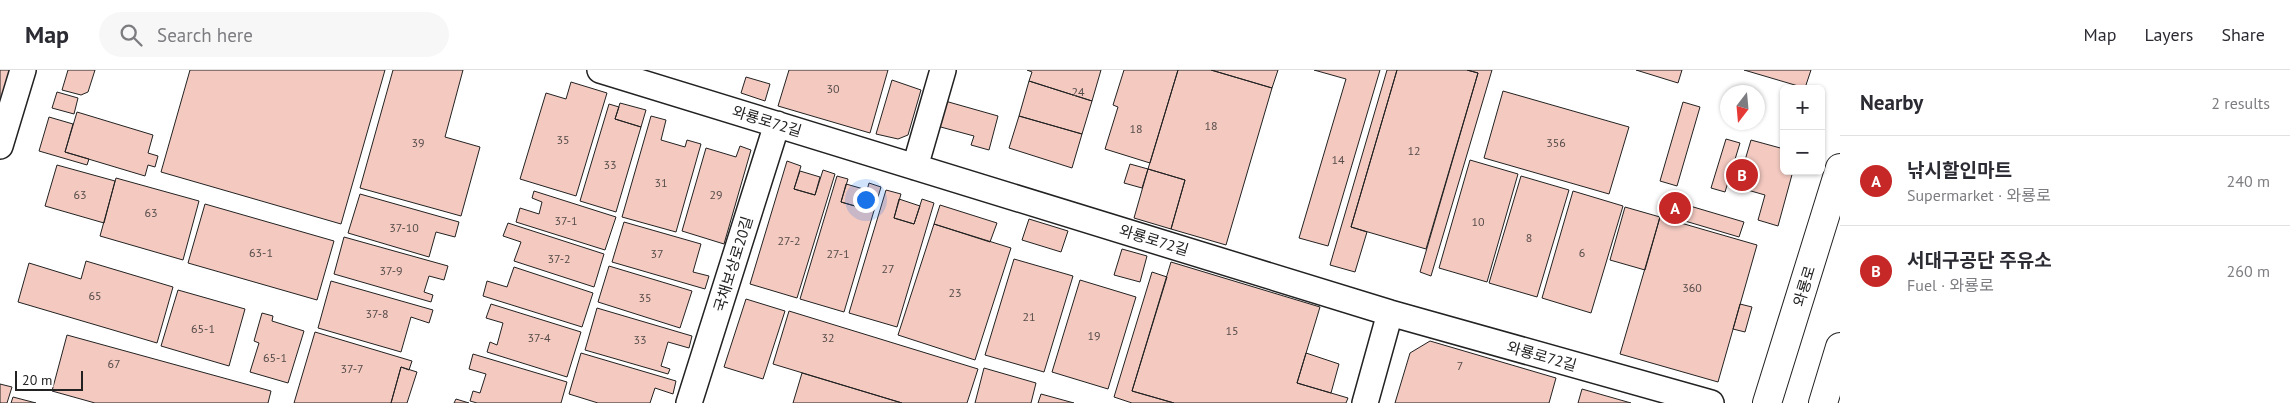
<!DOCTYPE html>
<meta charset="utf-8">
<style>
body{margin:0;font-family:"PT Sans","Noto Sans KR",sans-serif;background:#f7f7f7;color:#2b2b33}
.controls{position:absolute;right:15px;top:15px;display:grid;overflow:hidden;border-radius:8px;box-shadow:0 1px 4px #0004}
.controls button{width:45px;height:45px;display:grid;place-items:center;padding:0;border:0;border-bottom:1px solid #e1e1e2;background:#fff;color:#2b2b33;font:25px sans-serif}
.compass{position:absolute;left:1720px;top:15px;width:45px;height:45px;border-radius:50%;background:#fff;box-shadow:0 1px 4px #0004;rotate:196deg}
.scale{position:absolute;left:15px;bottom:12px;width:68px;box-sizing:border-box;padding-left:5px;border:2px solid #222;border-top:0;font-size:14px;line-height:18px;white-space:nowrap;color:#222;-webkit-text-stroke:4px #fff;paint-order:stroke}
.you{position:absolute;left:865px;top:129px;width:18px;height:18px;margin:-12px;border:4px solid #fff;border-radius:50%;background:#1a73e8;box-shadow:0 0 0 8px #1a73e833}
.badge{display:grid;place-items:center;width:32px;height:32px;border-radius:50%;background:#c62828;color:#fff;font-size:16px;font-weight:700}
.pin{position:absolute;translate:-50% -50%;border:2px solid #fff;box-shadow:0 1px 5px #0006}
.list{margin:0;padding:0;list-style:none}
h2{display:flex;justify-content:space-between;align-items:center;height:65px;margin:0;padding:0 20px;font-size:21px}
h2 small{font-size:16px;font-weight:400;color:#7c7c81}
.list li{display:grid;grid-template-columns:32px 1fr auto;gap:15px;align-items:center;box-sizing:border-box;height:90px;padding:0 20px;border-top:1px solid #e1e1e2}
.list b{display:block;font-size:19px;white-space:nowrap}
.list p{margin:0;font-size:16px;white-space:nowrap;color:#7c7c81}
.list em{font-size:16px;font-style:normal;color:#7c7c81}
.icon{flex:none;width:28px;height:28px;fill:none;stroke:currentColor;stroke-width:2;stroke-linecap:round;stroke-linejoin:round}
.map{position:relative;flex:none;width:1840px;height:333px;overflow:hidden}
header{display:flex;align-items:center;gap:30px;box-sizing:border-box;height:70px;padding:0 25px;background:#fff;border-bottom:1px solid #e1e1e2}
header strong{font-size:24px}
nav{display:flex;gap:28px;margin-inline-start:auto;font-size:18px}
.search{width:350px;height:45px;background:#f7f7f7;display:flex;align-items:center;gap:12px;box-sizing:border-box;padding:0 18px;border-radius:28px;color:#7c7c81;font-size:19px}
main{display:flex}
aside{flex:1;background:#fff}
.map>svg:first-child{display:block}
.building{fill:#f3c9c0;stroke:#222}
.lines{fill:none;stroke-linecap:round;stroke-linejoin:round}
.minor-casing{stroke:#222;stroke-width:28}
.major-casing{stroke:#222;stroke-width:30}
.minor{stroke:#fff;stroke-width:25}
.major{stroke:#fff;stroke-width:28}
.labels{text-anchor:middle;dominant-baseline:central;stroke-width:4;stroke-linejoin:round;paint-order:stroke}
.number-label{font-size:12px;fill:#564c4a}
.street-label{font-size:15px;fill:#222;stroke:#fff}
</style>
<header>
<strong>Map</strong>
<div class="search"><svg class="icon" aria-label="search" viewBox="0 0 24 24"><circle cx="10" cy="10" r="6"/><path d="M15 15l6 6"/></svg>Search here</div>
<nav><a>Map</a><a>Layers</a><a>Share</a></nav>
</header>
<main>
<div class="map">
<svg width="1840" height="333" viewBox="0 0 1840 333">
<rect width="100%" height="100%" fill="#fff"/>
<path class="building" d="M0,0H11L0,40Z
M68,0H95L88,22L81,25L62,20Z
M190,0H385L341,154L161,102Z
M393,0H463L445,67L480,77L461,146L360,118Z
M789,0H888L870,63L778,36Z
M1027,0H1101L1092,31L1029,11L1032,2Z
M1124,0H1178L1150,93L1105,79L1118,37L1113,35Z
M1178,0H1211L1272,18L1226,175L1171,159L1185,110L1148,99Z
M1211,0H1278L1272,18Z
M1314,0H1380L1328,176L1299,168L1346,9Z
M1387,0H1397L1351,157L1367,162L1355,202L1330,195Z
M1397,0H1467L1478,3L1426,179L1351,157Z
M1467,0H1492L1431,206L1420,202L1478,3Z
M1636,0H1682L1678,13Z
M1744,0H1811L1805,18Z
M746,7L770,14L765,31L741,23Z
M892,10L921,20L908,65L898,69L876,64Z
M1029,11L1092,31L1082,64L1019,46Z
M571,12L607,23L576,126L520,109L546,23L566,29Z
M1503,21L1629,57L1609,124L1484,88Z
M57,22L78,28L74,44L52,38Z
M945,31L998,46L989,80L971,75L974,66L937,56Z
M1683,32L1700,37L1677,116L1660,111Z
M620,33L646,40L641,57L615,49Z
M609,34L619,37L615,49L641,57L616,142L580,131Z
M77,42L153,65L148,83L158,86L155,97L148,95L145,106L65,82Z
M651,46L666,50L661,70L685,77L687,70L701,74L676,162L622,147Z
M1019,46L1082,64L1072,98L1009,78Z
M49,47L73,54L65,82L89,89L87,95L39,81Z
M1726,69L1740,73L1725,122L1711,118Z
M1751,70L1784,79V101H1793L1778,156L1758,150L1765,125L1737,117Z
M740,76L751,80L724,174L682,161L706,78L736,87Z
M1470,90L1518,104L1487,212L1439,198Z
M787,91L801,96L794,119L815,125L823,100L835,104L797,228L750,214Z
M1130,94L1148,99L1142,118L1124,113Z
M57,95L115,111L104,153L45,136Z
M1148,99L1185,110L1171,159L1134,148Z
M800,101L820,107L815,125L794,119Z
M837,106L848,109L841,132L862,138L869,113L881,117L844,242L800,229Z
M1521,106L1569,120L1537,227L1489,213Z
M116,108L199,131L183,190L100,166Z
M846,114L867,120L862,138L841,132Z
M886,120L901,124L894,148L914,154L922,129L934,133L897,257L849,243Z
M534,121L616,147L605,180L516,152L520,138L539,144L542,132L532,128Z
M1573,121L1623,136L1591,243L1542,228Z
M360,124L459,152L455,167L436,162L429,187L348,163Z
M899,129L920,136L914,154L894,148Z
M205,134L334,171L317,230L188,193Z
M940,135L997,153L990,172L934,154Z
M1690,136L1744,152L1739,167L1685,151Z
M1625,137L1660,147L1645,200L1610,190Z
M1660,147L1757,175L1718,312L1620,284Z
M1029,149L1068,161L1061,182L1022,170Z
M624,152L701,174L693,202L709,206L705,219L612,192Z
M508,153L604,184L594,217L514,191L521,172L503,166Z
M934,154L1011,178L975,290L898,265Z
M344,167L448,196L444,210L429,206L424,222L433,225L431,232L334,204Z
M1122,179L1147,186L1140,212L1114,205Z
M1014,189L1073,206L1044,302L985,285Z
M86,191L173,217L157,273L18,232L29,193L81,209Z
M1171,192L1320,237L1297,313L1348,328L1346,333H1174L1132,321Z
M609,196L692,221L680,258L598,232Z
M514,197L593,223L582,257L483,226L487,211L507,217Z
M1152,202L1167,207L1132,321L1174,333H1132L1114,327Z
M1080,210L1136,227L1108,319L1052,302Z
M331,211L433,240L429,253L411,247L401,282L318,258Z
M178,220L245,239L229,296L161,276Z
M746,229L785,241L763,309L724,297Z
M491,234L581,262L567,307L487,282L490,272L497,275L503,253L486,248Z
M1740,234L1752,237L1745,262L1733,259Z
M597,238L692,266L689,278L668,272L661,296L670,299L668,304L585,280Z
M789,241L978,299L967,333H902L773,294Z
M262,243L273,246L272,251L304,261L288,313L250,302L259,273L254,271Z
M315,262L412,291L409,300L401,297L391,333H294Z
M67,265L271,321L268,333H95L52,321Z
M1430,271L1556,308L1549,333H1395L1410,283Z
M581,283L676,311L673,324L655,318L650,333H598L569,324Z
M1306,283L1339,294L1331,323L1297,313Z
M473,284L567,312L561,333H477L470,331L473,321L480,323L486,304L469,299Z
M401,297L417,302L407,333H391Z
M984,298L1036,313L1031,333H975Z
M802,303L902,333H793Z
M0,314L12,317L7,333H0Z
M1582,319L1631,333H1578Z
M1041,324L1074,333H1038Z
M13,327L36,333H11Z
M456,329L469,333H454Z"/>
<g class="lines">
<g class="minor-casing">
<path id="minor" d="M600,0L1390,243L1711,333
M0,76L23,0
M915,97L943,0
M689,333L777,54
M1365,333L1390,243"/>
</g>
<g class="major-casing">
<path id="major" d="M1767,333L1840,98
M1823,333L1840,277"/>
</g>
<use href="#minor" class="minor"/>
<use href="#major" class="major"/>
</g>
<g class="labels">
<g class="number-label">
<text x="833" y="18">30</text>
<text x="1078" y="21">24</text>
<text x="1211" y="55">18</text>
<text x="1136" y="58">18</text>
<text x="563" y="69">35</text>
<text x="418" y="72">39</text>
<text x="1556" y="72">356</text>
<text x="1414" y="80">12</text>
<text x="1338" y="89">14</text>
<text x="610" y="94">33</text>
<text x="661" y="112">31</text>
<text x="80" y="124">63</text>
<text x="716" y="124">29</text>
<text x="151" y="142">63</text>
<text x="566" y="150">37-1</text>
<text x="1478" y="151">10</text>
<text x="404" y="157">37-10</text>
<text x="1529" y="167">8</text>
<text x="789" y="170">27-2</text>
<text x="261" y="182">63-1</text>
<text x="1582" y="182">6</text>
<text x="657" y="183">37</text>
<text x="838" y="183">27-1</text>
<text x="559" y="188">37-2</text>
<text x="888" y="198">27</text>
<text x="391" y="200">37-9</text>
<text x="1692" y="217">360</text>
<text x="955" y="222">23</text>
<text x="95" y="225">65</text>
<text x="645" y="227">35</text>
<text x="377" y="243">37-8</text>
<text x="1029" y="246">21</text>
<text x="203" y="258">65-1</text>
<text x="1232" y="260">15</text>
<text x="1094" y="265">19</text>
<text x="539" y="267">37-4</text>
<text x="828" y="267">32</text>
<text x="640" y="269">33</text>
<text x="275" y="287">65-1</text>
<text x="114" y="293">67</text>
<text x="1460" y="295">7</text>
<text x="352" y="298">37-7</text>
</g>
<g class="street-label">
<text transform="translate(767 51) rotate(17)">와룡로72길</text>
<text transform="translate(1154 170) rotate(17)">와룡로72길</text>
<text transform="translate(733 194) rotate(-73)">국채보상로20길</text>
<text transform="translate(1804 216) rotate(-73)">와룡로</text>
<text transform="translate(1542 286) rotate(16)">와룡로72길</text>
</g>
</g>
</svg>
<div class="controls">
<button>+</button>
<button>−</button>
</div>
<svg class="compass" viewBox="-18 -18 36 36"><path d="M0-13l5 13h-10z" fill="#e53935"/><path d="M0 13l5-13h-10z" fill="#7c7c81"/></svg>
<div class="scale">20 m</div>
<div class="you"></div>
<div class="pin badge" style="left:1675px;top:138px">A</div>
<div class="pin badge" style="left:1742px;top:105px">B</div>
</div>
<aside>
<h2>Nearby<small>2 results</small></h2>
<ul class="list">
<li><span class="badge">A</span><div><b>낚시할인마트</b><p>Supermarket · 와룡로</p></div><em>240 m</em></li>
<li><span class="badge">B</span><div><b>서대구공단 주유소</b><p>Fuel · 와룡로</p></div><em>260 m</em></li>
</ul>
</aside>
</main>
